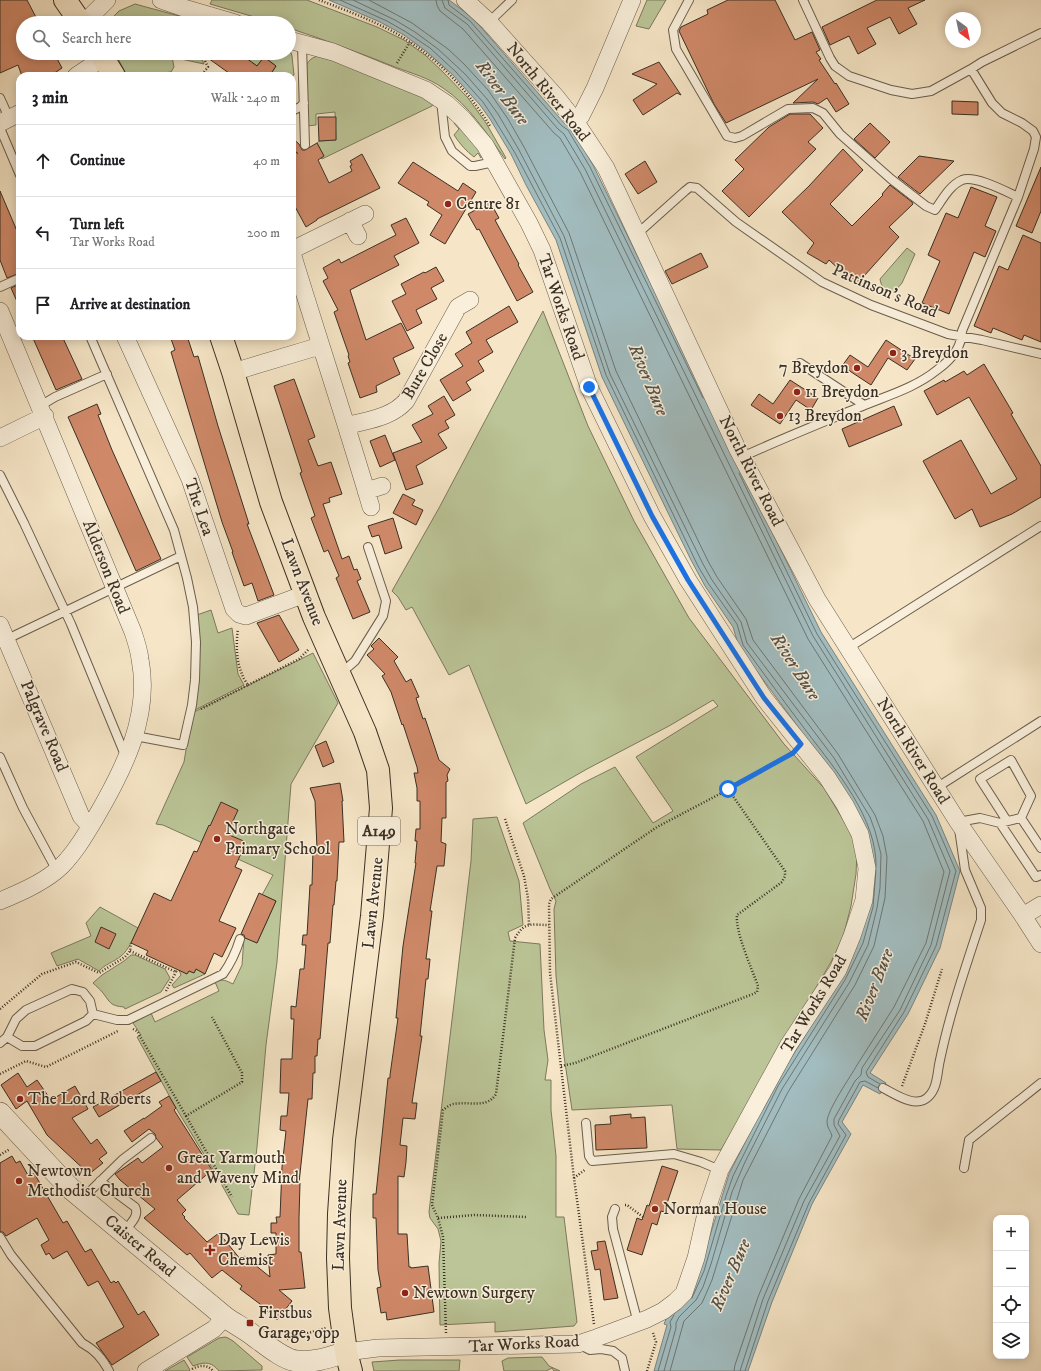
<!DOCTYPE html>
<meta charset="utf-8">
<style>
body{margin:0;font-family:"IM FELL DW Pica",serif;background:#f6f6f6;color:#202124}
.controls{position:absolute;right:12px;bottom:12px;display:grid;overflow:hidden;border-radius:8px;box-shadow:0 2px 10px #0003}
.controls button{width:36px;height:36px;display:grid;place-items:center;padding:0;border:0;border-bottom:1px solid #e0e0e0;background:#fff;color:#202124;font:20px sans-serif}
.compass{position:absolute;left:945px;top:12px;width:36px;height:36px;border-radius:50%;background:#fff;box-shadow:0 2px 10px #0003;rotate:147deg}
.stop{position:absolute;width:12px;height:12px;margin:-9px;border:3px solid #1a73e8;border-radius:50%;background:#fff}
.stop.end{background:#1a73e8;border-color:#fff;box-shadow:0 1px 4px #0008}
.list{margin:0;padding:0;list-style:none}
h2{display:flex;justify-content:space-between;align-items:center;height:52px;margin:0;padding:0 16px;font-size:17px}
h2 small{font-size:13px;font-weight:400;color:#757577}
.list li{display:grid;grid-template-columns:26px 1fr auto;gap:12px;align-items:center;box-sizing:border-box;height:72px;padding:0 16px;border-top:1px solid #e0e0e0}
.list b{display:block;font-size:15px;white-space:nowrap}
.list p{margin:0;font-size:13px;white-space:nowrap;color:#757577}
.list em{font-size:13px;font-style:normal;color:#757577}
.icon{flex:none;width:22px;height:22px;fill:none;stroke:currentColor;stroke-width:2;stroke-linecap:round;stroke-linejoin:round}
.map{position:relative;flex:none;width:1041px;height:1371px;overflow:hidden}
.search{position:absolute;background:#fff;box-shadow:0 2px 10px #0003;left:16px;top:16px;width:280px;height:44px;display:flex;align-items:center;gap:10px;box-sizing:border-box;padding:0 14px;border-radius:22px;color:#757577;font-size:15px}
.panel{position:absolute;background:#fff;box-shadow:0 2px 10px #0003;left:16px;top:72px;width:280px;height:268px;border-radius:12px}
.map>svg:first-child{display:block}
.green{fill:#bbc597;stroke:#7b7a5e}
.water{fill:#a2bdc0;stroke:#798582}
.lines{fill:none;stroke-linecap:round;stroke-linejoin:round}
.shore{stroke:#6e7672;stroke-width:1}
.building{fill:#cf8969;stroke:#3b3024}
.service-casing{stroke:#6a5e4d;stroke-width:10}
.minor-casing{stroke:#6a5e4d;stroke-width:18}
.tertiary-casing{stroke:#6a5e4d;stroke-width:22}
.primary-casing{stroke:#3b3024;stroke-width:24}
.path{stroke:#3b3024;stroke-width:2.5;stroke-dasharray:1 2;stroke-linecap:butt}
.service{stroke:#f9efdb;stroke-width:8}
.minor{stroke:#f9efdb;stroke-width:17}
.tertiary{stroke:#f9efdb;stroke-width:21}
.primary{stroke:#f6e6c7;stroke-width:22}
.route{stroke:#1a73e8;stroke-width:5}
.poi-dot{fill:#8f2418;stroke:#f9efdb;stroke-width:1.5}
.labels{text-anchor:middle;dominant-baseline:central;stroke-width:3;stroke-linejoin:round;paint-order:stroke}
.shield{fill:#f9efdb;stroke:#74695b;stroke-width:1}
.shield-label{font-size:16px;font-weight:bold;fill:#3b3024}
.street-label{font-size:17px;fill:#3b3024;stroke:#f9efdb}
.poi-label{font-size:17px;fill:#3b3024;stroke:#f9efdb;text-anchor:start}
.water-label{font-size:18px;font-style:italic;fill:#55534b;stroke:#f9efdb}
</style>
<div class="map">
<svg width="1041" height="1371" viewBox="0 0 1041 1371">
<rect width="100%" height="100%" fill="#f6e6c7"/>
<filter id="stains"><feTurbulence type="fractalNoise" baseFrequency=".005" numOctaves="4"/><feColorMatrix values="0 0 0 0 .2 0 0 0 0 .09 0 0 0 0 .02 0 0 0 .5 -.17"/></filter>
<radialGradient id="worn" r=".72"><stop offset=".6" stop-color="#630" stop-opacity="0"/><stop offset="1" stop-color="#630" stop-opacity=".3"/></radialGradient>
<path class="green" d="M212,0H307L377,27L404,40L425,55L443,72L468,98L486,123L506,158L505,159C487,134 469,105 443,88C429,78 411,73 395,67C360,53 325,40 289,28V23H275L210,4Z
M647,0H666L649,29L636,26Z
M135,4L205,23H107L119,11Z
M289,47L292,56L294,75L292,76H270L276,66L264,57L257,66L239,53H289Z
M115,53H199L204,64L172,57L174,67L171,72L141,76H127Z
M322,56L429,100L433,104L432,106L361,140L322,159L321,158L324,156L317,143L319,141L336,140L335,112L316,114V125L307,126L306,66C309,59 314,56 322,56Z
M455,121L482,152L481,158L478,153L474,157C466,151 460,144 454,135L459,129L454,123Z
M907,248L915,254L902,283L895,291C886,293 881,287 880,279Z
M543,311L588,426L634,521L689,618L784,744L824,788L851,833L857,852L856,874L851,906L843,937L831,962L721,1150L677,1149L672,1105L572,1110L564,1056L556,976L554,909L556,901L550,889L523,823L581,784L615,767L653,823L673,811L636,757L718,706L713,700L669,726L587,769L526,804L469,665L449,675L412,607L406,610L398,597L392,591L439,508Z
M211,610L218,633L232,628L238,674L244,685L195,710L197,684L194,616Z
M313,653L338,703L291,784L277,962L266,1045L257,1147L249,1215L238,1214L214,1171L176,1108L137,1037L141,1035L133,1023L151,1013L155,1022L219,991L215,982C222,978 227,981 233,984L242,965L244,937L257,943L276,901L262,895L273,875L163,825L156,824L184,762L192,713Z
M497,817L519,881L523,925L508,932L510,941L540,944L544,1030L548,1060L545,1080H551V1110L556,1156V1217H564L577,1322L574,1326L495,1332V1322L440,1325L439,1263L441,1241L438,1229L430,1218L429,1212L471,861L473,819Z
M100,907L138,928C133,938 129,950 121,956C114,962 105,964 99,971L78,959L57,966L51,953L91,936L86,923Z
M131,955H135L165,969L170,978L161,992L125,1009L124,1007C110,1006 110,1002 103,993C100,989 96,986 93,983L102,975L124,961Z
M196,969L205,974L174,988L172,985L181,975L179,970L187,974L189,971L194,973Z
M225,1337L228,1338L233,1341L262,1366V1370L219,1371C211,1361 204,1362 193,1366L187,1357L219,1338Z
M542,1357L549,1366L560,1371H554L552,1368L546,1371H504L502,1361L508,1358Z
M184,1360L190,1370L189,1371H165Z
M400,1360H460L459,1371H374L372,1362Z"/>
<path class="water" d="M329,0H449L473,18L565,124L571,127L593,165L821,632L936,815L960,871L940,948L908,1014L870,1073L886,1083L880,1094L863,1085L842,1122L851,1134L812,1204L772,1302L748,1371H654L667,1325L664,1324L667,1317L670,1316L669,1314L708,1242L729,1174L775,1084L841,978L859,941L869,906L872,876L807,739L739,647L733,627L705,586L691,560L602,377L556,240L526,185L511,154L490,119L480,105L453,75L427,52L404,35L380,22Z"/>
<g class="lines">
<path class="shore" d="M340,0L387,21L406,32L430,48L456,72L483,102L493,117L515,153L560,238L606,375L698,566L708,583L737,624L743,645C764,674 785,703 807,732C835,769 878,819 876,868
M353,0L395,20L415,32L438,49L465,74L487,99L498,114L519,150L564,236L610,374L703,564L712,580L741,622L747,643L834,758L870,817L875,831L881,854L880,888L877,908L868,945L849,983L782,1089L745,1162L732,1192L711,1264L703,1287L696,1300L679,1317L676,1323V1328L664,1371
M369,0L412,23L448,49L464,64L488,90L508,119L524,147L569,233L616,371L708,561L717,577L746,619L753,640L838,754L875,815L883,836L887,857L885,898L874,946L855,985L788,1092L743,1180L712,1280L702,1303L684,1321L670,1371
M436,0L437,5L440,11L463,29L554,133L560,138L580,172L808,639L923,821L944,872L926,943L894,1007L857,1065C851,1076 827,1110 827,1122C827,1128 831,1131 832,1136L799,1199L758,1297L735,1365L734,1371
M442,0L445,8L467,24L558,129L564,134L585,169L813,636L928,819L950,871L931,945L900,1010L862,1068L861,1075L855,1081L834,1119V1125L840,1136L804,1201L763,1299L740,1371
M448,0L449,5L470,21L562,126L568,130L590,167L703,398
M739,473L817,634L932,816L956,871L936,946L904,1012L866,1072L868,1077L880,1084
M692,1298L704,1271L726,1196L733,1176L778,1086L845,980L863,943L873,907L876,870
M658,1371L671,1327L670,1322L674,1315
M745,1371L768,1301L809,1203L846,1135L838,1124L839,1120L860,1082L865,1081L878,1088"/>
</g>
<path class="building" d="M0,0H27L39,23H23V53H54L62,68L50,76H22L18,65L0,73Z
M728,0H775L795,40L812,32L820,50L816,52L821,59L819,60L835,84L836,83L849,104L836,112L827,98L818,104L813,102L793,103L818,79L726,123L714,104L679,31L681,27L708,14L707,10Z
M877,0H925L908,8L917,24L899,34L890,17L867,28L876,44L858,54L849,36L830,45L822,27Z
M201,53H239L257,66L264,57L276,66L270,75L271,76H233Z
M659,62L681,95L677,93L643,115L633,100L657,84L632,74Z
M952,101L978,102V115L952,114Z
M790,114H810L823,128L808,142L816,149L749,217L722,191L744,169L735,160L769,127Z
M318,117H336V140L319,141Z
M870,123L890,142L875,158L854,139Z
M292,138L299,144L302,150H305L317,143L324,156L318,160L329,183L352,171L350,166L352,165L350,161L362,154L380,188L317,219V220L306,227L292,201Z
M843,149L863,170L830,204L852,226L883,195L882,194L890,185L912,202L913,204L889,227L899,237L856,285L829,260L826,264L807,253L814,243L782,212L809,186Z
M919,156L954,161L920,194L898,177Z
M645,161L657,182L638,194L625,174Z
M413,162L458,191L463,183L476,192L445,244L430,235L442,215L427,205L429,202L398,183Z
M1041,167V211L1032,233L1016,226Z
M971,187L997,197L985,226L996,231L985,257L974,252L949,314L922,303L940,261L928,255L946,213L958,218Z
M0,191L20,238V273L7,278L0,260Z
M490,202L499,218L495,220L519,264L518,265L533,292L517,301L479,229L477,230L468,214Z
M406,218L419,243L394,256L399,265L350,290L366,340L401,323L414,348L393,358L400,374L376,386L377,392L360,398L348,363L350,362L348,356L349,355L334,312L338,310L323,281L328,278L323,268L339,259L341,263L396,235L391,225Z
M1023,235L1041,243V342L1024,335L1022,340L993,328L991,333L974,326L999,266L1008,270Z
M701,253L708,267L672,284L665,271Z
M436,267L444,281L431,288L437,299L416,310L422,323L407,331L392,301L406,294L401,284L424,272L425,273Z
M20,284V308L11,288Z
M509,306L518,322L486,340L493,352L478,361L484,371L466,382L471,390L453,401L440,380L463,366L455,354L472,343L466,332Z
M32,336H62L82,379L56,390Z
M170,336H187L194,357L198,356L218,426L249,524H247L274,595L258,601L252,583L244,586L232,552H233L222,522L171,352L175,350Z
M886,340L915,359L907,370L888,358L871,385L842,366L850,355L868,367Z
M984,364L1013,413L1011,414L1041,466V497L1012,514L980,527L972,509L955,519L923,461L961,440L991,494L1017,479L969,397L937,415L924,391L944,380L945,382L964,371L967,375Z
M294,379L315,437L308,440L318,466L331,462L342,494L329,498L330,502L323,504L342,559L349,556L354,570L357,569L361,579L357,581L370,612L353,619L336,578L339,576L328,550L324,552L311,518L315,516L300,473L302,472L274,386Z
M790,380L818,398L811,410L796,400L780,424L751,405L759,394L773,404Z
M444,396L455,415L445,421L449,428L438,434L447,448L416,466L423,484L406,490L393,453L422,442L412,425L433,414L428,406Z
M97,404L101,414L98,415L112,450L161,559L136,571L68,417Z
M894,406L902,425L849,447L842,429Z
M385,435L395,460L380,467L370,441Z
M403,494L415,500L412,505L423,510L416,525L393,513Z
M393,518L402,548L385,554L379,535L372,537L368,526Z
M279,615L299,650L279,662L257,623Z
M379,638L398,657L394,661L406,682L411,679L419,697L416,698L423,719L425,718L439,760L450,769L447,775L448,781L446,782V818H442L441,842L446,844L444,866H437L430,911H432L426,959H430L428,979H426L420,1036H422L412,1103H417L415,1119L403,1118L400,1145L407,1146L406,1162L404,1177L398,1176V1234H407L409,1267H411V1268L428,1266L434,1312L387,1320L386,1312L381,1313L377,1288L381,1287L378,1270L376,1218H373V1194H376L388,1078H390V1075L398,1018H396L403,946L416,863H415L417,841H415L416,829H420V801H417V788L414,773H418L417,767L403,724L402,725L391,692L382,676L385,674L367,655L374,649L371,646Z
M326,741L334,762L323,767L315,746Z
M340,783L343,801H342L344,842H339L337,881H336L334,905H333L330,943H328L320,1039H318L317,1056H315V1073H313L312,1099H308L299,1183H300L299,1218V1252H301L305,1288L279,1290L292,1301L277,1320L267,1311L268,1310L240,1289L242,1286L222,1270L212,1278L190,1253L187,1255L144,1218L155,1209L120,1180L115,1174L138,1158L142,1163L163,1147L156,1138L155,1134L149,1129L132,1142L124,1131L144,1118V1119L162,1106L159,1102L169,1096L176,1108L174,1110L212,1170L177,1200L186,1210L182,1214L185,1217L184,1218L207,1242L219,1233L241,1260L244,1256L270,1277L268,1255L276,1254V1233H271V1223H277L276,1217H280L282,1167L286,1131L280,1130L281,1116H287L289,1093H280L281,1059H292L294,1019H291V1006L296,1007L300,969H304L306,945H302L303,935H307L310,885H312L313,849H317L315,801L310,788Z
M221,802L238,810L227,834L246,842L235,867L242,870L219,921L236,928L222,957L214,953L205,974L196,969L194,973L189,971L187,974L146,955L148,951L131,943L154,893L171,901L194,851L197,852L209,825L210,826Z
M259,893L276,901L257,943L245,938L244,935L241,934Z
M101,927L116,934L109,949L95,942Z
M156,1072L161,1081L99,1117L93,1107Z
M18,1073L27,1087L37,1080L51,1100L75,1086L88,1109L72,1118L91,1144L97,1139L107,1153L99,1159L103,1163L89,1174L47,1135L27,1101L16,1109L1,1085Z
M631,1114V1118L645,1117L647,1148L596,1150L595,1125L611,1124L610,1116Z
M12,1156L16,1163L20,1161L29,1177L34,1173L63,1223L67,1221L85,1252L91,1249L111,1283L114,1281L116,1283L118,1281L138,1315L144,1311L159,1335L112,1365L96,1343L124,1327L98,1281L88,1286L67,1251L53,1259L49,1253L46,1255L41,1245L49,1240L37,1218L6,1236L3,1232H0V1163Z
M662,1166L678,1171L664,1212L661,1211L657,1225L652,1223L642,1255L627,1250L637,1218L642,1220L647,1205L649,1206Z
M605,1241L618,1298L604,1300L600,1269L595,1270L591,1251L598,1250L597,1242Z"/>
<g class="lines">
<g class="service-casing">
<path id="service" d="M689,0L673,30L676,49L727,136L735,138L742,136L788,109L813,108L823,113L840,134L891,179L926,206L935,210C942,200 950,185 962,180C975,175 1005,191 1018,197
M803,0L830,58L835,66L849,76L891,90L912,94L931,91L971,69
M489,22L512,0
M302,45L305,145
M0,98L9,118
M441,101L445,137L452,151L470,166H475L494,162
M292,111L300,107L304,103
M0,128L20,175
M637,234L685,191L690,187L697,188L736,222L822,282L871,305L948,334L982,340L1041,354
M0,287L20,278
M90,336L174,530L187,578L193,607L196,642L195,680L192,705L183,745L135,736
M800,363L864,405
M40,406L55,397L107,374
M742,457C781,439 821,423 860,407C886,396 915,388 937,370C951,360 962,348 962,331L1018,197L1034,149L1036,137L1033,131L1022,123L1002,113L992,103L971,69L982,62L1041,33
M0,475L24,523L71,624L125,755
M5,640L181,556
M848,648L1041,526
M340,674L355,661L383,616L386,601L368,547
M0,757L23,808L57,871
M936,788L1041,721
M1007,821L980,779L1011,760L1031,796L1021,818
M1000,823L1036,877L1041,875
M93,1014L117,1020H128L223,974C231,963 236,952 240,939
M0,1043L7,1037L16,1019L26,1010L72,989L83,992L90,1001L93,1014L86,1021L35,1046H22L7,1037
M883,1088C895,1094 916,1109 928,1097C938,1088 937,1072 940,1060C950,1012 966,966 981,920V908L965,870L958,822L980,818L1000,823L1021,818L1041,848
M586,1123L589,1156L592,1161L674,1154L701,1162L720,1170
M964,1168L969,1140L1041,1083
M100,1181L135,1207C140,1216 129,1225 124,1232
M83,1198L122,1160L151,1138
M615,1209L612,1217L613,1229L638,1323
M0,1237L11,1255L82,1343C95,1350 102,1358 109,1371
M580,1345L590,1350L601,1349L613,1351L622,1358L625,1371"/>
</g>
<g class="minor-casing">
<path id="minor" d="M161,0L184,8L235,23
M465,0L489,22L557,98L575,121L606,168L737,448L817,599L958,822L1023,916L1041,944
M88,23L90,17L107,0
M289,40L333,52L426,90L447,104L463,119L485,145L529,223L542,250L589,387L652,516L688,580L764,698L827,777L845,805L860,834L867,868L864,900L852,936L838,970L788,1046L720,1170L707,1209L696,1258L684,1293L675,1302L663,1311L647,1319L596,1338L578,1344L378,1348L346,1352
M76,76L103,58
M575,121L581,116L595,88L632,0
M0,123L20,113
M350,221L358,236
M292,250L365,214
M292,253C318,338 346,422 371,507
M0,311L133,632C136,641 139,650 140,659C151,716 124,769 96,817C86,834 72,858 56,871C40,884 19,893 0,901
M125,336L190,479L234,609L239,614L246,616L305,594
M233,372L320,346
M347,426C367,420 391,418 406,401L458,307L470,300
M0,438L45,416
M366,491L382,486
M0,625L81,816L90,826
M1023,916L1041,905
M146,1371L214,1329L225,1317"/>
</g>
<g class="tertiary-casing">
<path id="tertiary" d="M0,1113L52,1169L71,1189L225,1317C235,1324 245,1329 254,1336C265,1344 284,1360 297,1361C314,1363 330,1357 346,1352"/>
</g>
<g class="primary-casing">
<path id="primary" d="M65,0L81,23
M100,53L114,76
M221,336L233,372L271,502L314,617L365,732L378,770L381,808L372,916L344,1140L339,1214L338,1258L340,1308L346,1352L351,1371"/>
</g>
<path class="path" d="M319,0C343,9 369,19 392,31C432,53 466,87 490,126
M201,53L208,67L204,72V76
M397,63L410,42
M292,157L298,152
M248,685L299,659L309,649
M201,709L248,685C246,682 243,678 242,674C236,661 236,643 238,629
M505,819L524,876L528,898L529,925
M130,951L176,972L177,969
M166,991L176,972
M0,1009L42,974L76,962L99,973L125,957L130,951L131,943
M133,1029L137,1031L186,1116L242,1082V1073L212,1017
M561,1066L575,1063L753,994L757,992L758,986C752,969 735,932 737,915L782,882L785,876V871L728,789
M0,1074L26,1061L46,1067L118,1031
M902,1086L925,1024L942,969
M186,1116L232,1197
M0,1155L10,1149
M574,1178L586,1169
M625,1205H627L643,1217
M438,1218L474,1215L527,1217
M594,1324L574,1178L550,973L549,904L551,899L657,827L752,777L791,754
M446,1333L443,1237L438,1218L432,1205L443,1110C446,1108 450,1104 454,1104C469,1101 487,1109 496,1094L515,938C525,921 531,925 549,925
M287,1339L326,1328
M192,1369C200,1365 207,1364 213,1371
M647,1371L656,1342L653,1333"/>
<use href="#service" class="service"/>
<use href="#minor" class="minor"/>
<use href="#tertiary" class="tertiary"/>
<use href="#primary" class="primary"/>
</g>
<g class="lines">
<path class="route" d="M589,387L652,516L688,580L764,698L801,744L793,753L728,789"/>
</g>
<g class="poi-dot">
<circle cx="448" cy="204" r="4"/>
<circle cx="893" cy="353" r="4"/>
<circle cx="857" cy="368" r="4"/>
<circle cx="797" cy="392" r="4"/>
<circle cx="780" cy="416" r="4"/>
<circle cx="217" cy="839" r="4"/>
<circle cx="20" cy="1099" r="4"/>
<circle cx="169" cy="1168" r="4"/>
<circle cx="19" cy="1181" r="4"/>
<circle cx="655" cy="1209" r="4"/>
<path d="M208 1244h4v4h4v4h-4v4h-4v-4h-4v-4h4z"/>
<circle cx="405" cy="1293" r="4"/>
<rect x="246" y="1319" width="8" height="8" rx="2"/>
</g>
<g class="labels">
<rect class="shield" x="358" y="817" width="42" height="28" rx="3"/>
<g class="shield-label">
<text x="379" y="831">A149</text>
</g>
<g class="street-label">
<text transform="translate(548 92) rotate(51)">North River Road</text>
<text transform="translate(885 291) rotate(23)">Pattinson's Road</text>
<text transform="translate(561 307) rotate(71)">Tar Works Road</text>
<text transform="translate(425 366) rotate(-60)">Bure Close</text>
<text transform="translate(751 471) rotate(63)">North River Road</text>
<text transform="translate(199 507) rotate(71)">The Lea</text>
<text transform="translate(106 567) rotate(68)">Alderson Road</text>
<text transform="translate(302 582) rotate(69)">Lawn Avenue</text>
<text transform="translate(44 726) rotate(67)">Palgrave Road</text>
<text transform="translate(913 751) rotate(58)">North River Road</text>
<text transform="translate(373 903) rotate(-84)">Lawn Avenue</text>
<text transform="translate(814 1004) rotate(-59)">Tar Works Road</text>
<text transform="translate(340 1225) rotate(-88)">Lawn Avenue</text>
<text transform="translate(140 1246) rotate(40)">Caister Road</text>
<text transform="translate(524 1344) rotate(-3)">Tar Works Road</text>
</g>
<g class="poi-label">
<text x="456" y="204">Centre 81</text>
<text x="901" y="353">3 Breydon</text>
<text x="849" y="368" text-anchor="end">7 Breydon</text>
<text x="805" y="392">11 Breydon</text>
<text x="788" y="416">13 Breydon</text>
<text x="225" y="829">Northgate<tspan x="225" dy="20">Primary School</tspan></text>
<text x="28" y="1099">The Lord Roberts</text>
<text x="177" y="1158">Great Yarmouth<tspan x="177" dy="20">and Waveny Mind</tspan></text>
<text x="27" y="1171">Newtown<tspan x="27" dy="20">Methodist Church</tspan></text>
<text x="663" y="1209">Norman House</text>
<text x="218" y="1240">Day Lewis<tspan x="218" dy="20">Chemist</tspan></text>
<text x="413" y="1293">Newtown Surgery</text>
<text x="258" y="1313">Firstbus<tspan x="258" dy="20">Garage, opp</tspan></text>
</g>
<g class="water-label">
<text transform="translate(502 93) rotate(53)">River Bure</text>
<text transform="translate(648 380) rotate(67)">River Bure</text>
<text transform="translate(795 667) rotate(57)">River Bure</text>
<text transform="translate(875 985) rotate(-69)">River Bure</text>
<text transform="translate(731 1275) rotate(-67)">River Bure</text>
</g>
</g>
<rect width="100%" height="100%" filter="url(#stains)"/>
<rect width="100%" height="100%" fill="url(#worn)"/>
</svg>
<div class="controls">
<button>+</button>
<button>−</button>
<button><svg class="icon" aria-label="locate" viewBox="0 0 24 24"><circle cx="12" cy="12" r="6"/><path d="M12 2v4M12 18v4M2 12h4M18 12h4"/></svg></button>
<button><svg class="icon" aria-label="layers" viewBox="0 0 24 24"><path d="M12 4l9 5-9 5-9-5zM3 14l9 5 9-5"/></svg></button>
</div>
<svg class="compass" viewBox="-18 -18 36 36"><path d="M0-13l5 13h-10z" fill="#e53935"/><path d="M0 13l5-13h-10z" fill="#757577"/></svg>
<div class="stop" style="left:728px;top:789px"></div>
<div class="stop end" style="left:589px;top:387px"></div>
<div class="search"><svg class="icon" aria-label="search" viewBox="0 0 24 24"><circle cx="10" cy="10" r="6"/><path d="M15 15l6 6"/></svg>Search here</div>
<section class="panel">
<h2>3 min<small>Walk · 240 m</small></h2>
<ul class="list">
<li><svg class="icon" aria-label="ahead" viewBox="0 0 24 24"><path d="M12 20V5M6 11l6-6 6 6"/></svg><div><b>Continue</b></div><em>40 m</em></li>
<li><svg class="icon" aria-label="left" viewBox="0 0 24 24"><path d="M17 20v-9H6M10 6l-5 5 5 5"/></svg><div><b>Turn left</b><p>Tar Works Road</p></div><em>200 m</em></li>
<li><svg class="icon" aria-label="arrive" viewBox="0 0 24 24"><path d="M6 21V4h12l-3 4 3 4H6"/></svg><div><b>Arrive at destination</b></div></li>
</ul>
</section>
</div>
